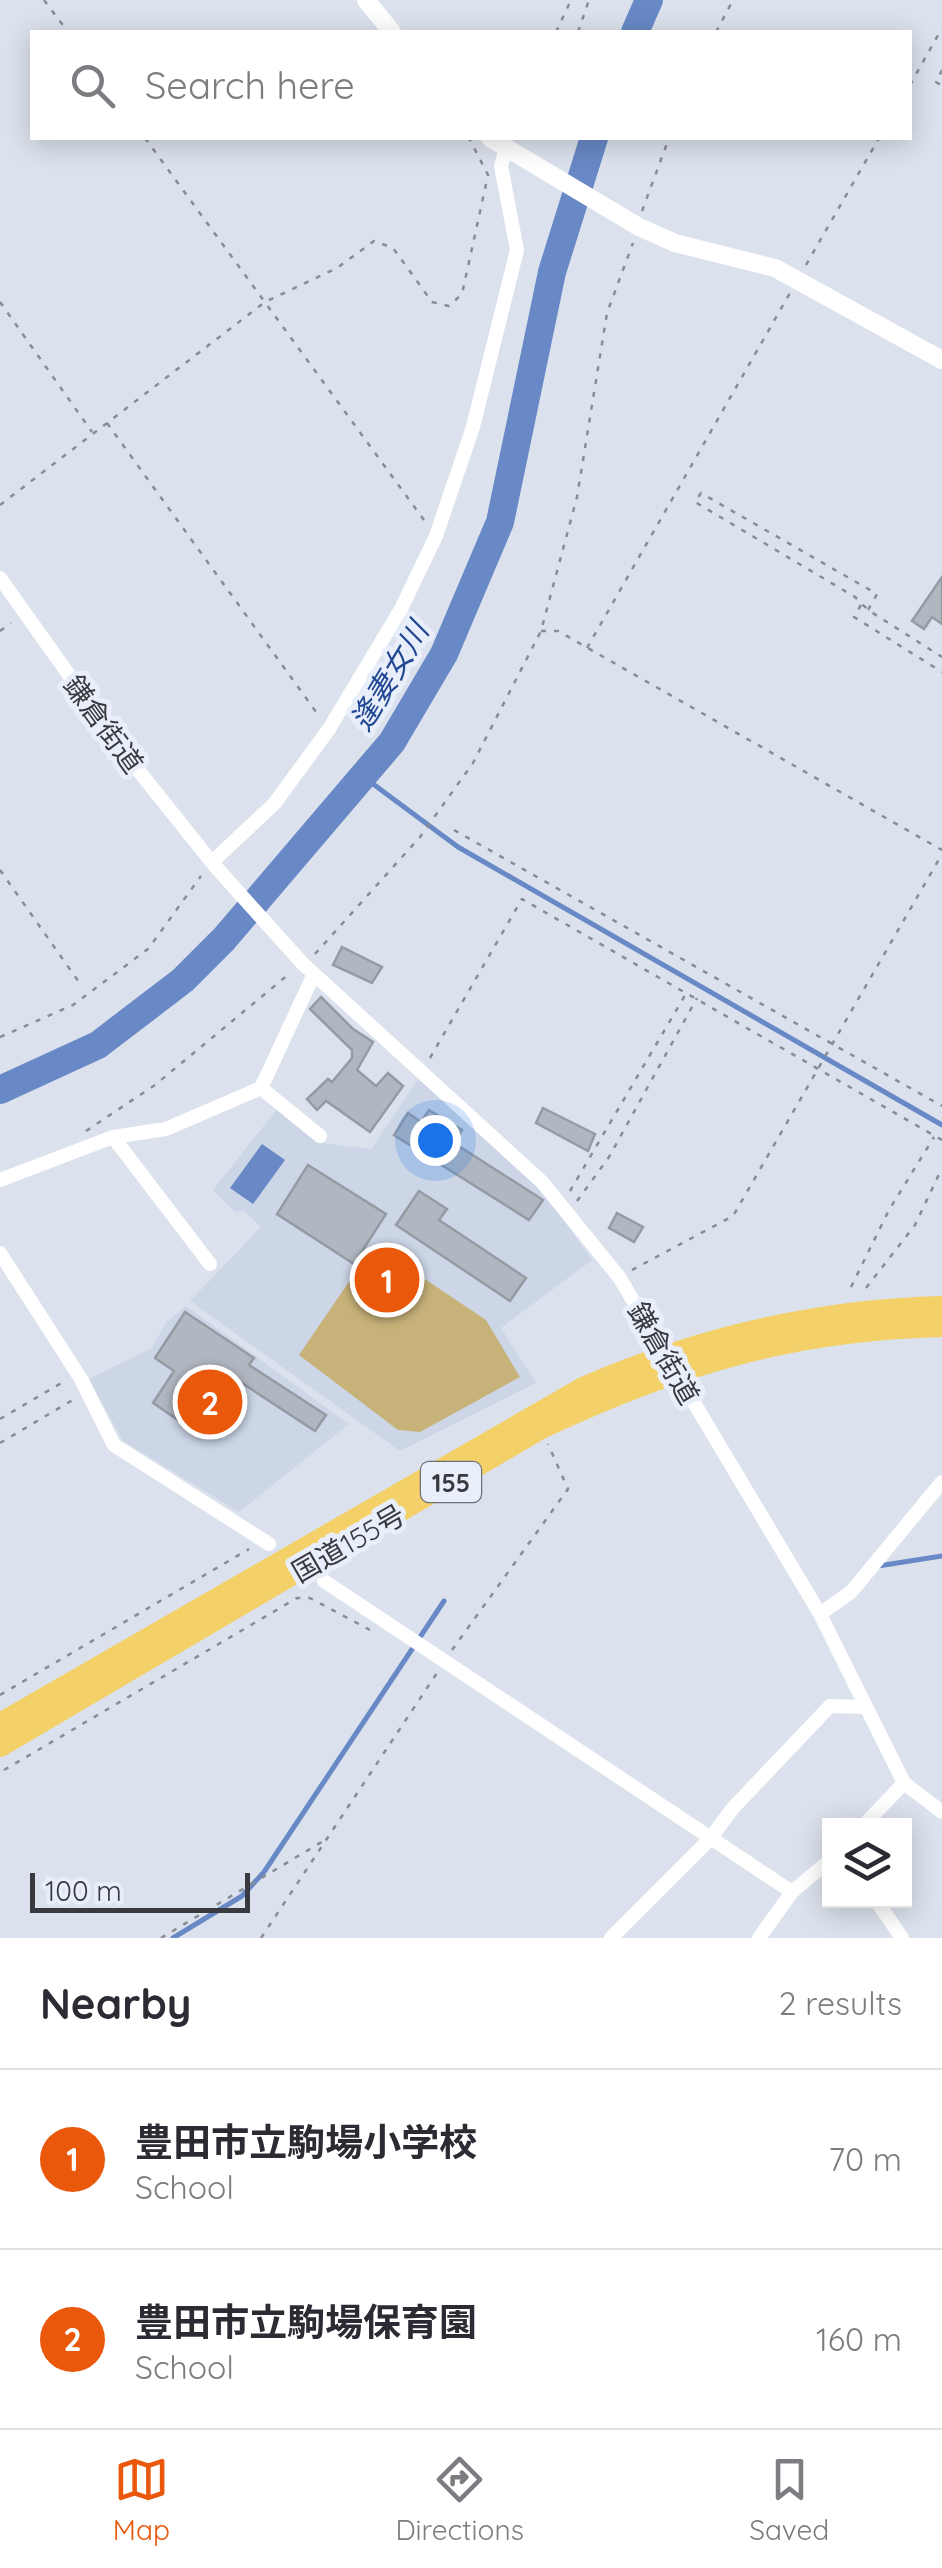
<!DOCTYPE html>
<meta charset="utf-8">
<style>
body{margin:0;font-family:Quicksand,"Noto Sans JP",sans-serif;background:#f7f7f7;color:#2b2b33}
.controls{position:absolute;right:30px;bottom:30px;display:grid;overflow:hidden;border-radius:0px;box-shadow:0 5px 25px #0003}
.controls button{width:90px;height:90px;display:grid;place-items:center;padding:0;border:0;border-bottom:2px solid #e1e1e2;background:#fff;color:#2b2b33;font:50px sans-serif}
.scale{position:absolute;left:30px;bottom:25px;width:220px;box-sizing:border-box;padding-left:10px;border:5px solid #383a3f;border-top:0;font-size:28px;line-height:35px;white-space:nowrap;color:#383a3f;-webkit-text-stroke:8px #e9effa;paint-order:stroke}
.you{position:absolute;left:435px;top:1140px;width:35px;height:35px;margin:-25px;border:8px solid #fff;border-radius:50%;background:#1a73e8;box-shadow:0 0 0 15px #1a73e833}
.badge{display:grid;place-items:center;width:65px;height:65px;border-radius:50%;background:#ea580c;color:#fff;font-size:32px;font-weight:700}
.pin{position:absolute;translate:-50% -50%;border:5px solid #fff;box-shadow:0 2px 10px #0006}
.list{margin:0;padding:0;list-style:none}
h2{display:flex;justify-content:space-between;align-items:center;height:130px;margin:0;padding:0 40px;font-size:42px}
h2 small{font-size:32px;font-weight:400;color:#7c7c81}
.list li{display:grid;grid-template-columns:65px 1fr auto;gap:30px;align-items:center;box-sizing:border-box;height:180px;padding:0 40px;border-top:2px solid #e1e1e2}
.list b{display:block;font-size:38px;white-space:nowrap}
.list p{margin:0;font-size:32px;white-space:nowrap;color:#7c7c81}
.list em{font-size:32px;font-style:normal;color:#7c7c81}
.icon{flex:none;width:55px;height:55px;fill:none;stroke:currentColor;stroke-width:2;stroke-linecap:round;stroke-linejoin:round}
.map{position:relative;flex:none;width:942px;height:1938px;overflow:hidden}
.search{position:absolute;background:#fff;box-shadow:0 5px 25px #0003;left:30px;right:30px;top:30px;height:110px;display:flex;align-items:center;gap:25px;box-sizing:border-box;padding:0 35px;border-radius:0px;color:#7c7c81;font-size:38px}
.sheet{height:490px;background:#fff}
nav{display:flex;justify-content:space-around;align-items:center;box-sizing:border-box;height:140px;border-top:2px solid #e1e1e2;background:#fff;font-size:28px;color:#7c7c81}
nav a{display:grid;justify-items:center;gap:5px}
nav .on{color:#ea580c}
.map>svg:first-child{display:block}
.built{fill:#ccd6e7}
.green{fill:#c7b279}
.water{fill:#6889c6}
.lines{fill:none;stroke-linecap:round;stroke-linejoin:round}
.stream{stroke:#6889c6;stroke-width:5}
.river{stroke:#6889c6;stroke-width:28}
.building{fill:#b1b7c1;stroke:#959ba5;stroke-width:2.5}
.path{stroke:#888c94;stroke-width:2.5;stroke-dasharray:5 8;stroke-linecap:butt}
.minor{stroke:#fff;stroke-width:14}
.tertiary{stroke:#fff;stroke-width:18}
.trunk{stroke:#f3d068;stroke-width:22}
.labels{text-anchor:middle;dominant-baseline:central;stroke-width:10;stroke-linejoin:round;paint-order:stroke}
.shield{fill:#e9effa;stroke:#6d7077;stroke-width:2.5}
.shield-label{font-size:25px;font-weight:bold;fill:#383a3f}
.street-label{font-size:28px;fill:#383a3f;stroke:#e9effa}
.water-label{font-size:30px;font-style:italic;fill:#234893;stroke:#e9effa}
</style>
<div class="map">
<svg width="942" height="1938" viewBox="0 0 942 1938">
<rect width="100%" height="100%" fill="#dce2ed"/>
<path class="built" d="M418,1079L547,1196L592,1260L501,1328L536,1383L400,1451L190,1301L261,1227L244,1211L235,1212L213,1190L277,1109L322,1143L371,1149Z
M186,1306L349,1424L239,1512L123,1441L89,1379L152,1348L166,1322Z"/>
<path class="green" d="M374,1245L486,1320L520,1377L420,1432L398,1430L299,1355Z"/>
<path class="water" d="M262,1144L285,1160L253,1204L230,1188Z"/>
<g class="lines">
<path class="stream" d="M365,778L458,847L942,1125
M878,1566L942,1556
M173,1938L242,1896L264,1872L444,1601"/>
<path class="river" d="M635,32L649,0
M0,1090L98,1045L183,980L224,939L392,742L444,654L500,522L552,272L594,138"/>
</g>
<path class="building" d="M942,577V624L932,617L924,629L912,621Z
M342,947L382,967L372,983L333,965Z
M321,997L353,1029L373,1042L357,1070L376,1086L388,1073L403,1086L370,1132L326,1101L317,1110L307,1099L328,1079L332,1082L352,1058V1050L310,1009Z
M543,1108L595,1134L588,1151L536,1123Z
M429,1110L462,1130L454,1143L543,1200L529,1220L394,1135L408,1113L421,1122Z
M308,1165L386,1214L354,1264L277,1214Z
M419,1191L447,1209L439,1220L526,1278L510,1301L396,1225Z
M617,1213L643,1227L634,1242L609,1228Z
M185,1312L254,1358L249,1365L326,1415L315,1431L228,1374L213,1395L206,1390L184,1424L153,1403L174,1371L155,1358Z"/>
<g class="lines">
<path class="path" d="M44,0L68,32
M556,32L571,0
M578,32L589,0
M716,32L733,0
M942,70L936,82L942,86
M910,85L942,28
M145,138L424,520
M642,211L669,138
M806,265L879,138
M0,302L92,432
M107,423L319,716
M0,505L265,302L337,268L374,241L393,248L432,302L449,306L462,294L488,175L469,138
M861,605L854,617L942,672
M868,610L877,594L701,493L695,502L855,597L868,610L942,657
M0,631L11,623
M541,631H558L942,850
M587,648L790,293
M454,830L942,1106
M0,870L81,985
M315,954L420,837L473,763L541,631L577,497L607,313L633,243
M0,1037L73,1005L148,949L201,876
M430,1058L522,899L942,1140
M86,1131L155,1085L289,974
M570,1191L687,992
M577,1201L609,1157L697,998
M632,1270L733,1216L942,854
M851,1287L889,1210L934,1137
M866,1288L915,1225L942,1168
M0,1419L63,1382
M0,1443L76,1398
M452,1650L568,1489L548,1444
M0,1695L249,1549
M4,1770L297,1598H310L370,1630
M161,1938L325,1840
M261,1938L437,1673"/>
<path class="minor" d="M0,578L126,755L214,865L302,963L542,1182L619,1277L820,1614L904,1783L942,1812
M212,862L274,804L329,729L401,609L436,536L473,427L517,250L501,166L506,149
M261,1088L320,1136
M113,1137L210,1264
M0,1180L113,1137L166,1129L261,1088L314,974
M0,1253L81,1379L114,1445L269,1544
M324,1581L792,1892
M820,1614L851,1592L942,1482
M863,1826L904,1783
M876,1900L902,1938
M611,1938L709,1840L733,1808L830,1706L865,1707
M759,1938L792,1892L830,1860"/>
<path class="tertiary" d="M366,0L392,32
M490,138L639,227L675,243L775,268L942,360"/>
<path class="trunk" d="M0,1724L583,1388C699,1338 816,1310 942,1307
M0,1746L541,1428C677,1364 791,1330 942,1326"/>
</g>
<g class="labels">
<rect class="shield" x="421" y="1462" width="60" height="40" rx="8"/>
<g class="shield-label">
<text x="451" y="1482">155</text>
</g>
<g class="street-label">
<text transform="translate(104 724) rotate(54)">鎌倉街道</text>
<text transform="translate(664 1353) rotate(60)">鎌倉街道</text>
<text transform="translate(348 1543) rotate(-30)">国道155号</text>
</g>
<g class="water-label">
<text transform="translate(389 676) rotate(-59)">逢妻女川</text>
</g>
</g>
</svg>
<div class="controls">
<button><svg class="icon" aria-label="layers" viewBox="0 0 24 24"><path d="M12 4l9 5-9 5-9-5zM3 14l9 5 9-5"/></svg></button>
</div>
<div class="scale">100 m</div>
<div class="you"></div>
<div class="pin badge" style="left:387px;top:1280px">1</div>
<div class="pin badge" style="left:210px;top:1402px">2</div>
<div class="search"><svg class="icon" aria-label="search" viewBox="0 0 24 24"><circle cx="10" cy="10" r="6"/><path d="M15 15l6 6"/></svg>Search here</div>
</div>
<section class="sheet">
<h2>Nearby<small>2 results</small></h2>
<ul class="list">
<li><span class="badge">1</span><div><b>豊田市立駒場小学校</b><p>School</p></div><em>70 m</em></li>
<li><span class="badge">2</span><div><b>豊田市立駒場保育園</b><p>School</p></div><em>160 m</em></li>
</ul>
</section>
<nav>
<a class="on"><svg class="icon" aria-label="map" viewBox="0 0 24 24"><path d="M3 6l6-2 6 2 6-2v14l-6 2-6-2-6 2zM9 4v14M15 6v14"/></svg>Map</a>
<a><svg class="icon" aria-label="directions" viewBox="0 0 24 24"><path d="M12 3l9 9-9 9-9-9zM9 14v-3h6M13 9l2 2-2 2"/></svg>Directions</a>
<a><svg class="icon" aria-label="saved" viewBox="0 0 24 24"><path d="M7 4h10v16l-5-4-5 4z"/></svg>Saved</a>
</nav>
